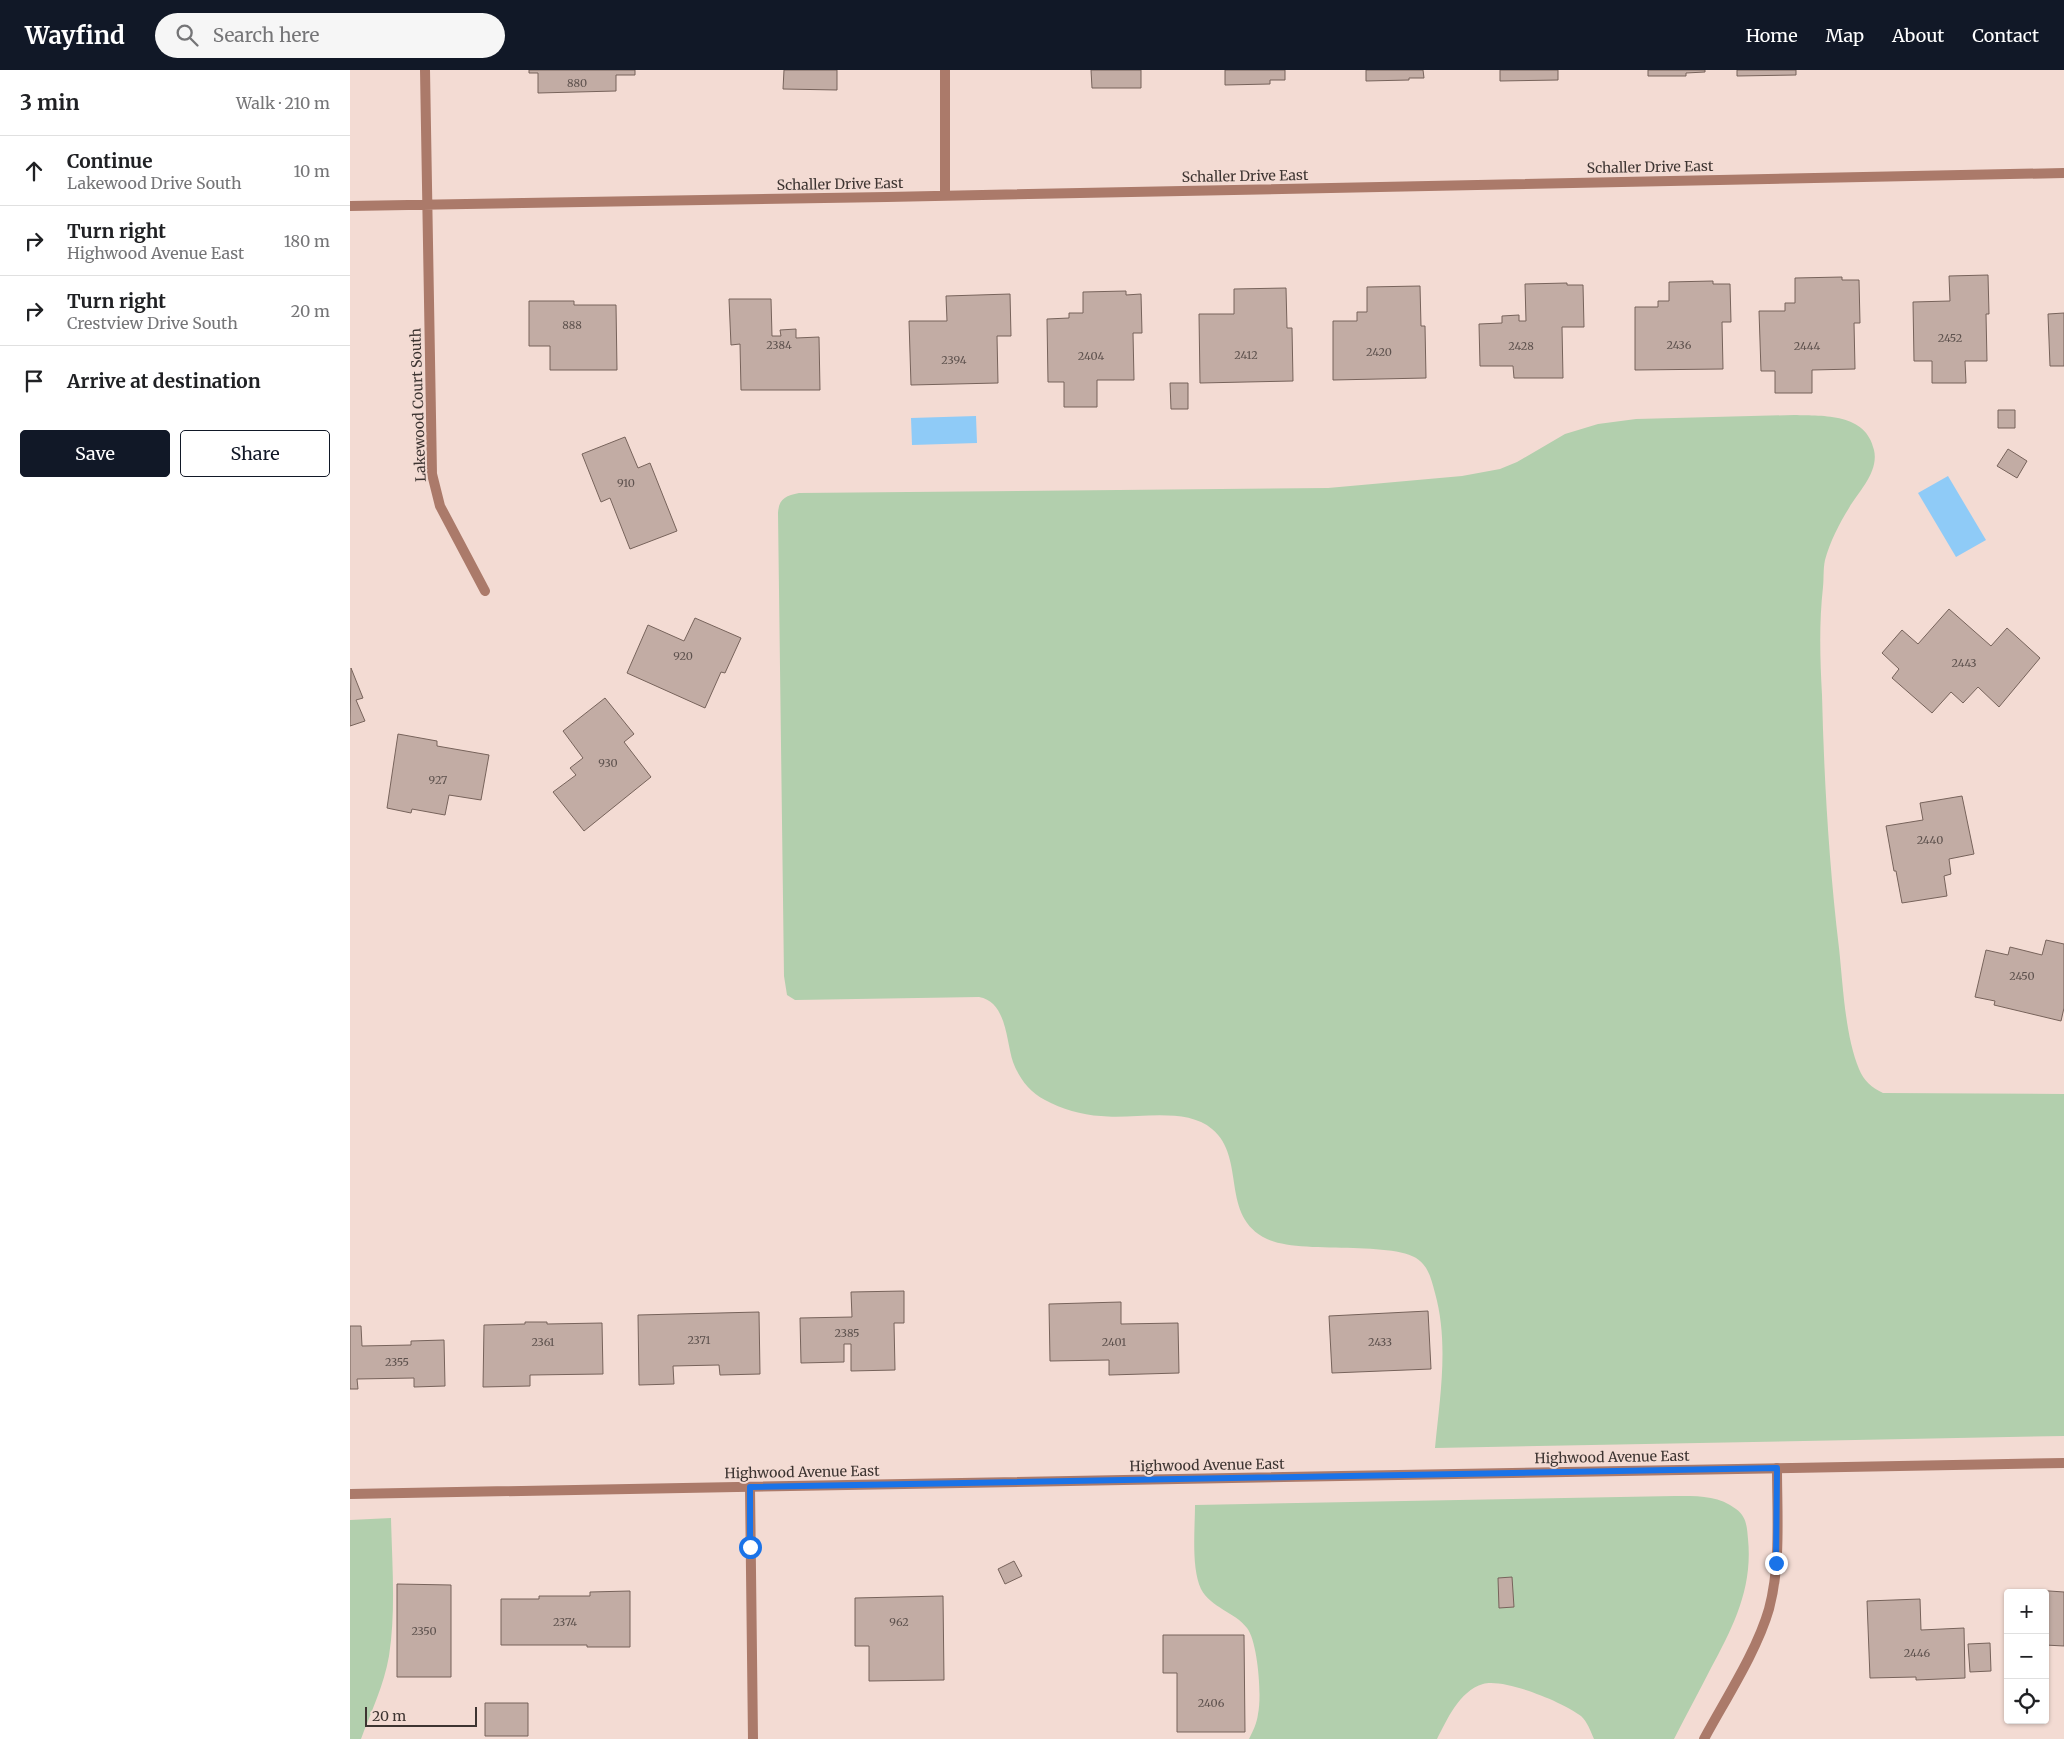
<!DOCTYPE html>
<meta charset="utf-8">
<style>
body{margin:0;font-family:Merriweather,serif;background:#f6f6f6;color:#202124}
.controls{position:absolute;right:15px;bottom:15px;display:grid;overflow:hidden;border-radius:5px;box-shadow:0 1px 4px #0004}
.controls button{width:45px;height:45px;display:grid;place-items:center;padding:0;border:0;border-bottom:1px solid #e0e0e0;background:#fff;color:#202124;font:25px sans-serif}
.scale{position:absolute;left:15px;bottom:12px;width:112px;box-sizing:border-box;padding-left:5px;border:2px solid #3d3431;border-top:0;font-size:14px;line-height:18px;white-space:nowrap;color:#3d3431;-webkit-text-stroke:4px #f3dbd3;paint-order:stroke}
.stop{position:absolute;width:15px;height:15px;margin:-11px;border:4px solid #1a73e8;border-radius:50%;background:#fff}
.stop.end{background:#1a73e8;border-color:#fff;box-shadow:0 1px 5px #0008}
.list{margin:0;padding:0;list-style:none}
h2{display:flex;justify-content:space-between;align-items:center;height:65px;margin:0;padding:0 20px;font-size:21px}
h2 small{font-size:16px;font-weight:400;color:#757577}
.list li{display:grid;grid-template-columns:32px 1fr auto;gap:15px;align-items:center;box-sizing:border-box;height:70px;padding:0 20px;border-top:1px solid #e0e0e0}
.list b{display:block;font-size:19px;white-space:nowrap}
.list p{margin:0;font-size:16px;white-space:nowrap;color:#757577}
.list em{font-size:16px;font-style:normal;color:#757577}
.actions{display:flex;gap:10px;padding:15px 20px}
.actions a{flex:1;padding:11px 0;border:1px solid #111827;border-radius:5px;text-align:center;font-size:18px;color:#111827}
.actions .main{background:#111827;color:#fff}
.icon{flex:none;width:28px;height:28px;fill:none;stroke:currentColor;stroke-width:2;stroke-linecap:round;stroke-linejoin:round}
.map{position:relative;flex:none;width:1714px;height:1669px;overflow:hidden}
header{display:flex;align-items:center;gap:30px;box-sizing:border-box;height:70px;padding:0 25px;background:#111827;color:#fff}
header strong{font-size:24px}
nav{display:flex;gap:28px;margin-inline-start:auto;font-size:18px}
.search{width:350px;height:45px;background:#f6f6f6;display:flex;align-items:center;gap:12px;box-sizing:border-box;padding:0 18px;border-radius:28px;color:#757577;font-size:19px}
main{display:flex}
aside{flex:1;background:#fff}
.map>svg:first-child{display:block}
.green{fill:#b2cfad}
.water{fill:#8fcbf7}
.building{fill:#c2aca4;stroke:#77635b}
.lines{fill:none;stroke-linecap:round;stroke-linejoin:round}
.minor{stroke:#ab7a6a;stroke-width:10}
.tertiary{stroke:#ab7a6a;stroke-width:10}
.route{stroke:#1a73e8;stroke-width:6}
.labels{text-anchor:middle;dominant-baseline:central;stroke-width:4;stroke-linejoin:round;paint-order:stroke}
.number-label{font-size:11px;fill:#5e524e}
.street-label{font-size:14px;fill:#3d3431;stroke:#f3dbd3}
</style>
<header>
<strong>Wayfind</strong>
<div class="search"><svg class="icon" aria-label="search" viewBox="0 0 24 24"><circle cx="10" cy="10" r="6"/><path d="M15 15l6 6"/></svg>Search here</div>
<nav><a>Home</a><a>Map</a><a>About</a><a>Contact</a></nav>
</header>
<main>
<aside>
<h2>3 min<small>Walk · 210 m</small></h2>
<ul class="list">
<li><svg class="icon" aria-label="ahead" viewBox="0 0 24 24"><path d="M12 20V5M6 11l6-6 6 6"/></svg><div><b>Continue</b><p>Lakewood Drive South</p></div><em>10 m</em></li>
<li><svg class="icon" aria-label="right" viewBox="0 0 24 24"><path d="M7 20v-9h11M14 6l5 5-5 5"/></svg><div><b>Turn right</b><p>Highwood Avenue East</p></div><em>180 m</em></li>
<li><svg class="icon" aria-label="right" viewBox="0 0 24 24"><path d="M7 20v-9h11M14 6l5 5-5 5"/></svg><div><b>Turn right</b><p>Crestview Drive South</p></div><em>20 m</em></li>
<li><svg class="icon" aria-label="arrive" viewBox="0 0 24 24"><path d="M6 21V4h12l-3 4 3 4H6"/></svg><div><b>Arrive at destination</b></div></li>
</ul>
<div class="actions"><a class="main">Save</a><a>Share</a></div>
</aside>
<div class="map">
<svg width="1714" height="1669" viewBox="0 0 1714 1669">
<rect width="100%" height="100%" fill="#f3dbd3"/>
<path class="green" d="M1444,345C1474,346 1516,343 1524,380C1529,402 1509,421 1499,438C1489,454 1480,472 1475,490C1473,499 1474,509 1473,517C1469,553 1470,588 1472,625C1474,709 1479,794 1489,878C1493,915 1495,965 1509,999C1514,1011 1521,1017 1533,1023L1714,1024V1366L1085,1378C1090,1327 1099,1273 1085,1223C1082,1212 1080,1202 1073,1194C1054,1168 951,1186 917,1169C869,1146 897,1088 862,1059C835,1036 783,1050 751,1046C731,1045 712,1039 695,1030C679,1022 669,1008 663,992C656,971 657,932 629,927L445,930L437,925L434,906L428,443C429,428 436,426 449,423L978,418L1112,406L1150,399L1167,392L1215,364L1248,354L1286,349Z
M1325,1426C1347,1426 1368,1425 1386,1439C1397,1447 1397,1458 1398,1469C1403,1518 1383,1557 1361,1598C1349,1622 1336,1645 1324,1669H1244C1241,1662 1237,1651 1231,1646C1213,1632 1154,1608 1133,1614C1109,1621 1097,1650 1087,1669H899C903,1661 907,1653 908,1644C912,1627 908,1572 897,1558C885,1542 861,1538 851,1519C841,1497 845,1459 845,1435Z
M41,1448C42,1493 46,1541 39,1586C34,1615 21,1642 11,1669H0V1450Z"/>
<path class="water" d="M626,346L627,373L562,375L561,348Z
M1598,406L1636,470L1606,487L1568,423Z"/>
<path class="building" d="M179,0H285V5H266V21L188,23V3H179Z
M434,0H487V20L433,19Z
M741,0H791V18H742Z
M875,0H935V10H920V14L875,15Z
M1016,0H1073L1074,8H1059V10L1016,11Z
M1150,0H1208V10L1150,11Z
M1298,0H1355V2L1336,3V6H1298Z
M1387,0H1446V5L1387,6Z
M1638,205L1639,244H1636L1637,291H1615L1616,313H1582V291H1564L1563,232L1600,231L1599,206Z
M1492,207V210H1509L1510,253H1504L1505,299L1462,300V323H1425V301H1411L1409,241H1435V233H1445V208Z
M1363,211V214H1380L1381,252H1372L1373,299L1285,300V237H1308V231H1319V212Z
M1217,213V215H1233L1234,257H1212L1213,308H1164L1163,296H1130L1129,254L1152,253V246L1169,245V251H1176L1175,214Z
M1070,216L1071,256H1075L1076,308L983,310V251H1007V242H1017V217Z
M936,218L937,258H942L943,311L850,313L849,244H884V219Z
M776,221V225L791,224L792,263H783L784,310H747V337H714V312H698L697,249L719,248V243H733V222Z
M660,224L661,266H647L648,313L561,315L559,251H597L596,226Z
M379,229H421L422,266H431L430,260L446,259V268L469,267L470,320H391L390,274L381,275Z
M179,231H224V235H266L267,300H200V276H179Z
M1714,243V296H1700L1698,244Z
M820,313H838V339H821Z
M1648,340H1665V358H1648Z
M275,367L288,398L300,393L327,461L280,479L260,428L251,432L232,384Z
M1658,379L1677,391L1667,408L1647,396Z
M1599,539L1641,576L1657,558L1690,588L1649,637L1628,617L1613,633L1601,622L1582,643L1542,608L1549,599L1532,583L1552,560L1568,574Z
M345,548L391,568L375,603L371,602L355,638L277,603L298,555L334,571Z
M1,598L13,628L6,630L15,651L0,656Z
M255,628L284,664L274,672L301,707L234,761L203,722L226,705L220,698L233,688L213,661Z
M48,664L87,671V676L139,685L131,730L99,725L95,745L62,739L61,743L37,738Z
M1612,726L1624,784L1599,789L1601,804L1594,806L1597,826L1552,833L1546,801H1544L1536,756L1573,750L1570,733Z
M1696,870L1714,874V938L1711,951L1644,935L1645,931L1625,927L1636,880L1658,885L1660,877L1692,885Z
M554,1221V1253H544L545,1300L501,1301V1274H494V1292L451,1293L450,1248L502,1247L501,1222Z
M771,1232V1254L828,1253L829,1303L759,1305V1290L700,1291L699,1234Z
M1078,1241L1081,1299L982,1303L979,1246Z
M409,1242L410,1304L370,1305L369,1295L323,1296L324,1314L289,1315L288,1245Z
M175,1252H197V1254L252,1253L253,1304L180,1305V1316L133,1317L134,1255L175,1254Z
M0,1256H11L12,1276L61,1275V1271L94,1270L95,1316L64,1317V1308L7,1309L8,1319H0Z
M664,1491L672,1506L655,1514L648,1499Z
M1162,1507L1164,1537L1149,1538L1148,1508Z
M47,1514L101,1515V1607H47Z
M1685,1520L1714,1522V1576L1695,1575V1523H1684Z
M280,1521V1577H237V1575H151V1529H189V1526H240V1522Z
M593,1526L594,1610L519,1611V1576H505V1528Z
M1570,1529L1571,1560L1614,1558L1615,1608L1566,1610V1607L1520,1608L1517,1531Z
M813,1565H894L895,1662H827V1603H813Z
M1640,1573L1641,1601L1620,1602L1618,1574Z
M135,1633H178V1666H135Z"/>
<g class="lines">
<path class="minor" d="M75,0L82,404L90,436L135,521
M595,126V0
M0,136L537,127L1714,103
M400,1417L403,1669
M1354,1669C1375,1630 1407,1581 1419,1539C1431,1494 1427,1445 1427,1398"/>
<path class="tertiary" d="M0,1424L1714,1393"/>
</g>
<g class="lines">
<path class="route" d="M400,1477V1417L1427,1398L1426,1493"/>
</g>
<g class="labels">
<g class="number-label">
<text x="227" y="13">880</text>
<text x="222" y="255">888</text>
<text x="1600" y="268">2452</text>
<text x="429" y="275">2384</text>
<text x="1329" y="275">2436</text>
<text x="1171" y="276">2428</text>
<text x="1457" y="276">2444</text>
<text x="1029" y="282">2420</text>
<text x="896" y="285">2412</text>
<text x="741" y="286">2404</text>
<text x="604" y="290">2394</text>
<text x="276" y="413">910</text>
<text x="333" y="586">920</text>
<text x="1614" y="593">2443</text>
<text x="258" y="693">930</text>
<text x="88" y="710">927</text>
<text x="1580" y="770">2440</text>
<text x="1672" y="906">2450</text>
<text x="497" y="1263">2385</text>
<text x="349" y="1270">2371</text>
<text x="193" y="1272">2361</text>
<text x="764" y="1272">2401</text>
<text x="1030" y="1272">2433</text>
<text x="47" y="1292">2355</text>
<text x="215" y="1552">2374</text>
<text x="549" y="1552">962</text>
<text x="74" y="1561">2350</text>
<text x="1567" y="1583">2446</text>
<text x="861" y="1633">2406</text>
</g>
<g class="street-label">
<text transform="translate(1300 97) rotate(-1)">Schaller Drive East</text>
<text transform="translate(895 106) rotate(-1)">Schaller Drive East</text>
<text transform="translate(490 114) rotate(-1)">Schaller Drive East</text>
<text transform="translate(68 335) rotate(-92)">Lakewood Court South</text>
<text transform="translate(1262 1387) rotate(-1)">Highwood Avenue East</text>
<text transform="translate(857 1395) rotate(-1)">Highwood Avenue East</text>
<text transform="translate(452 1402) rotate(-1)">Highwood Avenue East</text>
</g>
</g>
</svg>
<div class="controls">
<button>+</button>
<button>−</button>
<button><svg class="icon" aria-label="locate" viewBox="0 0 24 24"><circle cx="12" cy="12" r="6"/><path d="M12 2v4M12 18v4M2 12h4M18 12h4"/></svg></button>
</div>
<div class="scale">20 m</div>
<div class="stop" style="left:400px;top:1477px"></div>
<div class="stop end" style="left:1426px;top:1493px"></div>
</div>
</main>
